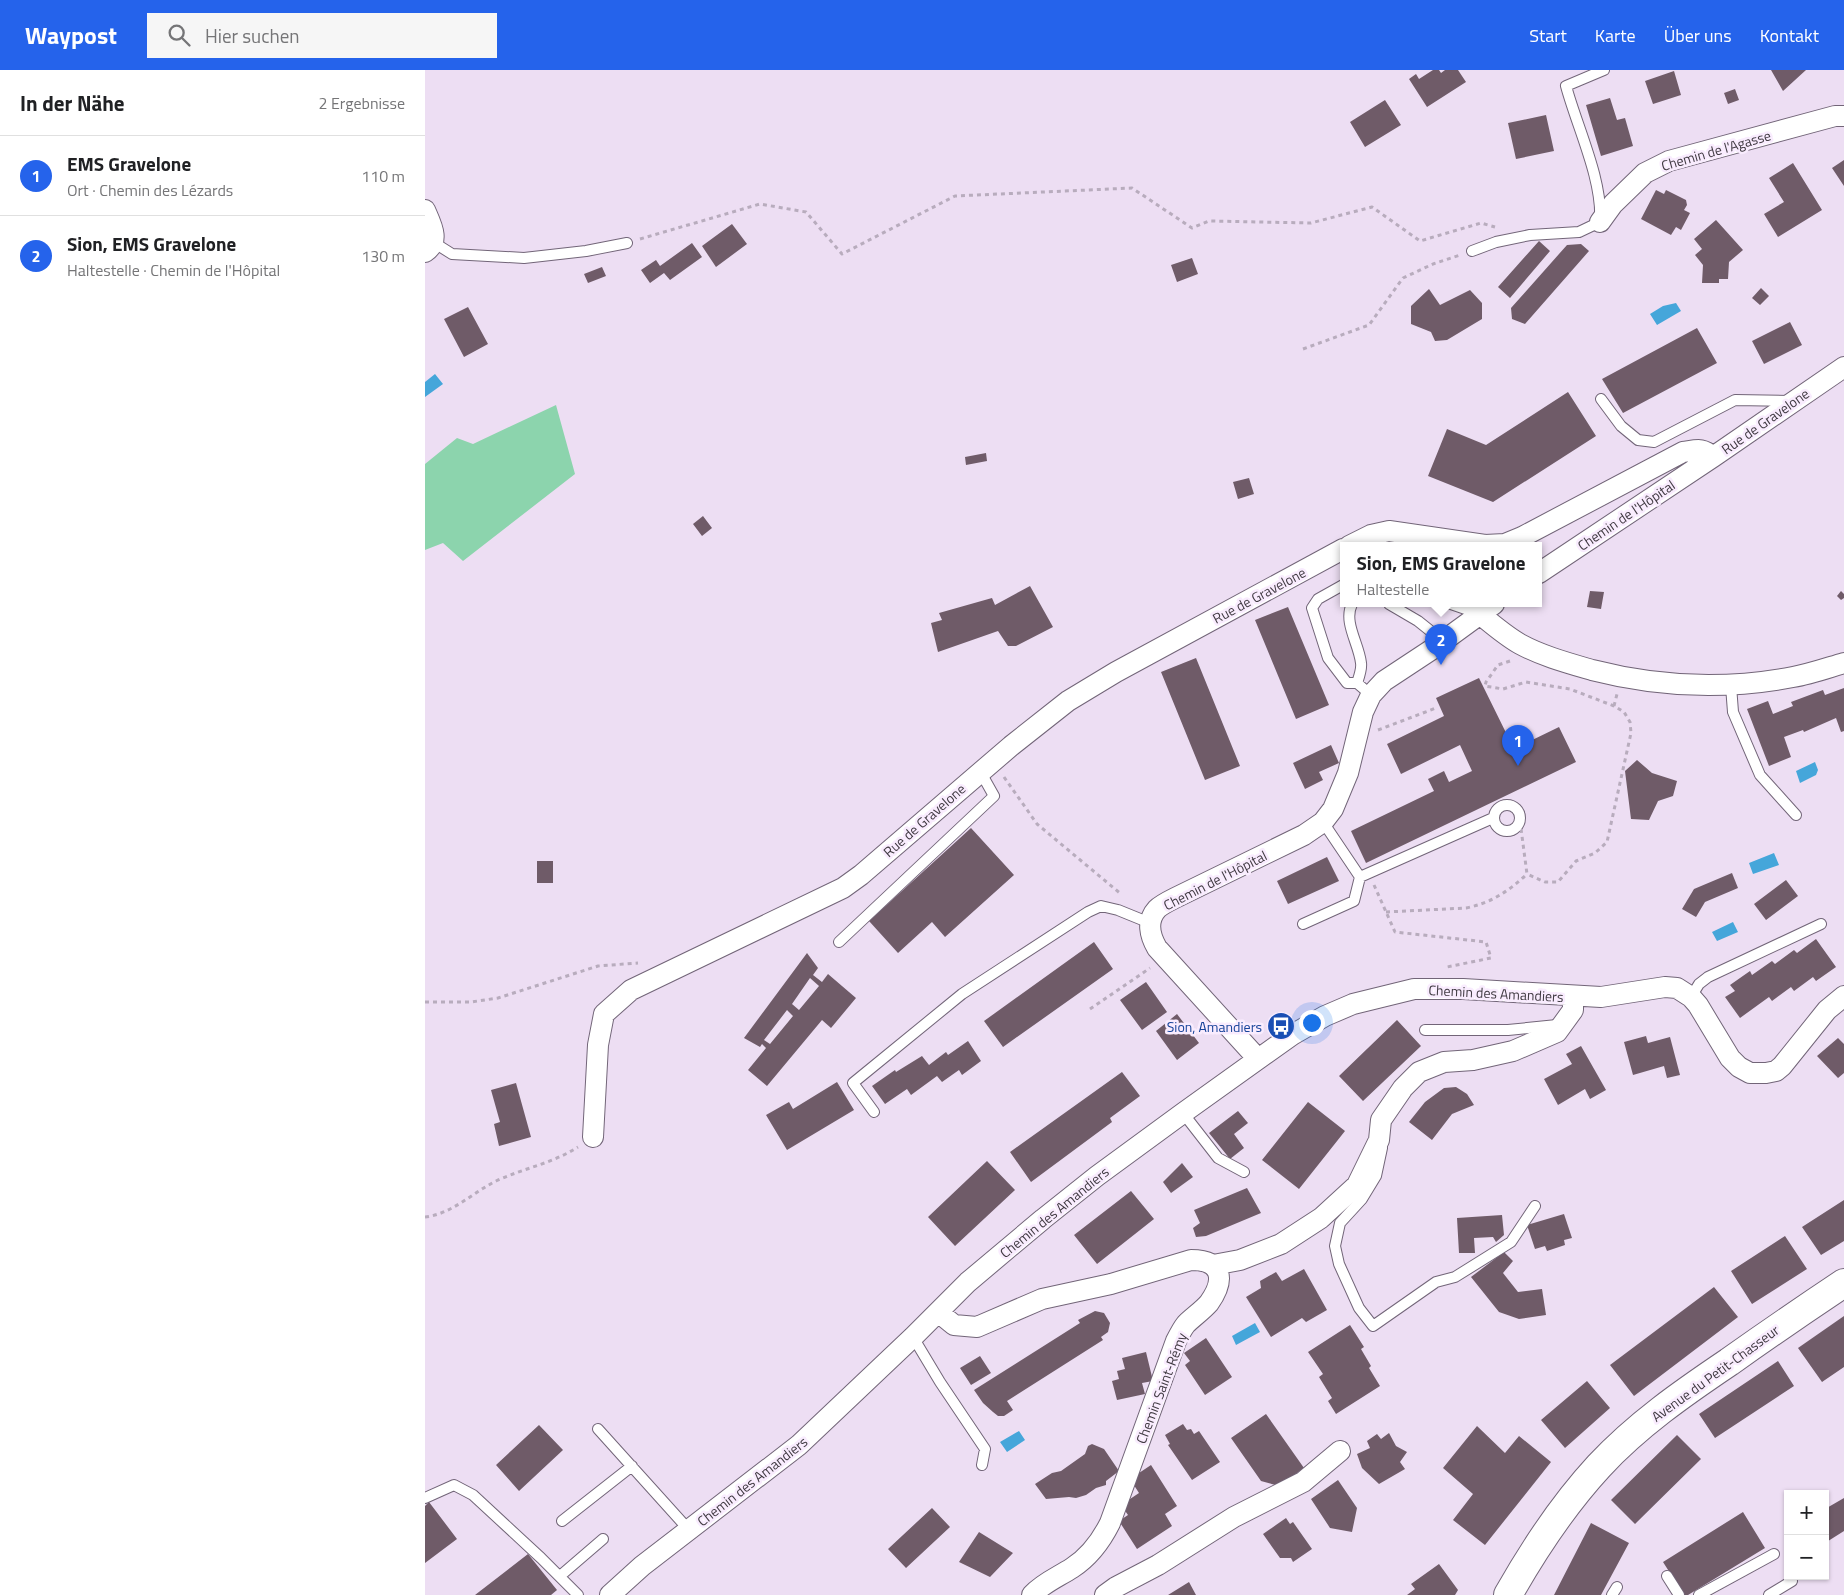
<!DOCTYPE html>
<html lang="de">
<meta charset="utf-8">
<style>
body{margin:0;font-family:"Titillium Web",sans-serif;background:#f6f6f6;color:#202124}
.controls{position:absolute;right:15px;bottom:15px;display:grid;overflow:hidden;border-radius:0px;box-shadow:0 1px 4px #0004}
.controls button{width:45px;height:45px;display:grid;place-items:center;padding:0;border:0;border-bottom:1px solid #e0e0e0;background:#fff;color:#202124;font:25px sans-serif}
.you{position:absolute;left:886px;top:952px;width:18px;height:18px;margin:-12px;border:4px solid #fff;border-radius:50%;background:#1a73e8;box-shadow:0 0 0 8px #1a73e833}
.badge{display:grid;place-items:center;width:32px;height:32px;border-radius:50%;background:#2563eb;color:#fff;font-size:16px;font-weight:700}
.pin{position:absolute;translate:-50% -41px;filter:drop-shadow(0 1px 2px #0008)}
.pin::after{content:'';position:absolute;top:26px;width:18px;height:15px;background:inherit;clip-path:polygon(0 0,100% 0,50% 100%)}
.popup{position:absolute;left:915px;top:472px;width:202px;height:65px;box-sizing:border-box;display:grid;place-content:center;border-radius:0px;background:#fff;filter:drop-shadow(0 1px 4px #0005);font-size:16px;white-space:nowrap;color:#757577}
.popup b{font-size:19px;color:#202124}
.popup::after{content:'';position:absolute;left:50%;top:100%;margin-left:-10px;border:10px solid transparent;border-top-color:#fff}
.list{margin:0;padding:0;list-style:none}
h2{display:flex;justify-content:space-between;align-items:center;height:65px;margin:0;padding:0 20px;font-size:21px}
h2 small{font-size:16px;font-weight:400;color:#757577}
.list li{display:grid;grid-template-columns:32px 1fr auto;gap:15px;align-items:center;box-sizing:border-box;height:80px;padding:0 20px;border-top:1px solid #e0e0e0}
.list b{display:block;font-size:19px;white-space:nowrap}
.list p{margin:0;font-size:16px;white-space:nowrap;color:#757577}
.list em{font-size:16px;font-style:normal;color:#757577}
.icon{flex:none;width:28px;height:28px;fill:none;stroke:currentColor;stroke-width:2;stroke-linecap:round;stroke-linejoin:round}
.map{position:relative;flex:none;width:1419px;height:1525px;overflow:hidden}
header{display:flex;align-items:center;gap:30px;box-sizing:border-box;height:70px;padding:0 25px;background:#2563eb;color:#fff}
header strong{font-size:24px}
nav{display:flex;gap:28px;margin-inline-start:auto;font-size:18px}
.search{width:350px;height:45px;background:#f6f6f6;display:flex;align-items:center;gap:12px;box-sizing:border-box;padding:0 18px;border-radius:0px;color:#757577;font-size:19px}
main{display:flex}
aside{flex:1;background:#fff}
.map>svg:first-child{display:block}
.green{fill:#8cd4ad}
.water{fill:#45a6da}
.building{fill:#6f5b68;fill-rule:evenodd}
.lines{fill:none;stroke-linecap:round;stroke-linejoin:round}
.lane-casing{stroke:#726578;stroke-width:12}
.street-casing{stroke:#726578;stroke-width:22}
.secondary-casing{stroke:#726578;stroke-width:30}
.path{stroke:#b8acbd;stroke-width:3;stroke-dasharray:4 4;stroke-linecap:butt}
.lane{stroke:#fff;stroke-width:10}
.street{stroke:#fff;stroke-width:20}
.secondary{stroke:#fff;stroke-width:28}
.labels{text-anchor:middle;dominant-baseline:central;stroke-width:5;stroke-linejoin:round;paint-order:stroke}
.street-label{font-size:14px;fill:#403a42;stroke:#f9ecfe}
.transit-label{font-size:14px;fill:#164399;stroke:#f9ecfe;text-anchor:end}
</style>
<header>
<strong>Waypost</strong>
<div class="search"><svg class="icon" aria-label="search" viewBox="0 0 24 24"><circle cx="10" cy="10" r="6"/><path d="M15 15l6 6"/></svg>Hier suchen</div>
<nav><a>Start</a><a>Karte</a><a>Über uns</a><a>Kontakt</a></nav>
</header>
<main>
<aside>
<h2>In der Nähe<small>2 Ergebnisse</small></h2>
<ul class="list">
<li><span class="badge">1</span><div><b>EMS Gravelone</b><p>Ort · Chemin des Lézards</p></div><em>110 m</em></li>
<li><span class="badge">2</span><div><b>Sion, EMS Gravelone</b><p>Haltestelle · Chemin de l'Hôpital</p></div><em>130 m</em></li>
</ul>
</aside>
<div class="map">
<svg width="1419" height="1525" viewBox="0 0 1419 1525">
<rect width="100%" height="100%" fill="#eddef3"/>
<path class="green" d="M131,335L150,404L38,491L18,473L0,480V394L32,368L48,374Z"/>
<path class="water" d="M1251,233L1256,241L1232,255L1225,244L1238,236Z
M10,304L18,314L0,327V312Z
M1390,692L1393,700L1391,705L1375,713L1371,701Z
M1349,783L1354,795L1328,804L1324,793Z
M1308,852L1313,862L1292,871L1287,862Z
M830,1253L835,1262L811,1275L807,1266Z
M594,1361L600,1370L582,1382L575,1372Z"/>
<path class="building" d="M1008,0H1014L1016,3L1020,0H1033L1041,12L1002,37L984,9L991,4L994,9Z
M1346,0H1381L1358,21Z
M1249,1L1256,25L1228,34L1220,11Z
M1310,19L1314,30L1303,34L1299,23Z
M1185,28L1192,50L1200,48L1208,76L1176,86L1161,35Z
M960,30L976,55L940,77L925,52Z
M1121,45L1129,81L1091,89L1083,53Z
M1419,90V116L1407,98Z
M1368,93L1397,140L1353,167L1339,144L1359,132L1344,108Z
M1231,120L1239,124L1241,120L1261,130L1262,135L1259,140L1265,143L1256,160L1251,157L1246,165L1216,149Z
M1291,150L1318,180L1304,192L1303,209H1294V213H1277L1278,195L1270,185L1277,179L1269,169Z
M307,154L322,174L291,197L277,176Z
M1114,171L1125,181L1085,228L1073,217Z
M267,173L277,187L245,210L239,203L225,213L216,200L231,190L235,196Z
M1156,174L1164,181L1100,254L1087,249L1086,238L1142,175Z
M767,188L773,204L752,212L746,195Z
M177,197L181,206L163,213L159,204Z
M1336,218L1344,226L1335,235L1327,228Z
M1004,219L1015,235L1045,220L1057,233V249L1022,270L1010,271L1006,262L986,254V236Z
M43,237L63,274L39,287L19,249Z
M1365,252L1377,275L1339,294L1327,271Z
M1272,258L1292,293L1198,343L1177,309Z
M1143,322L1171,366L1068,432L1003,406L1022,359L1061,375Z
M561,383L562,391L541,395L540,387Z
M824,408L829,424L813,429L808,412Z
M278,446L287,458L277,466L268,454Z
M605,516L628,557L591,576H583L573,561L513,582L506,553L517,550L514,543L567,528L570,535Z
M1165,521L1179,522L1176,539L1162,537Z
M1416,521L1419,524V528L1416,530L1412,526Z
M863,537L904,635L871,649L830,550Z
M771,588L815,696L780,710L736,602Z
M1054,608L1089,679L1134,657L1151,692L941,793L926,761L1009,721L1003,709L1019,701L1024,712L1047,701L1035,675L976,704L962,674L1019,646L1011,628Z
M1419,618V661L1416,662L1411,648L1379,662L1378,660L1359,667L1366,687L1344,696L1322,639L1343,631L1348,644L1368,636L1366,632L1398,620L1400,625Z
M906,675L914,693L894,702L898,710L880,719L868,693Z
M1212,690L1227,703L1252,711L1248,726L1233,731L1224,750L1206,749L1200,701Z
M546,758L589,805L520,867L507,852L473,883L444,851Z
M902,787L914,811L863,834L852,811Z
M112,791H128V813H112Z
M1307,803L1313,818L1280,832L1271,847L1257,839L1269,819Z
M1361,810L1373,826L1341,850L1329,834Z
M1391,869L1411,897L1391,911L1388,907L1369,921L1366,917L1347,931L1344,927L1315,948L1300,927L1310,921L1305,915L1325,901L1327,905L1347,891L1350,894L1369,880L1372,883Z
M669,872L688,899L578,977L559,951Z
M382,883L393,898L388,905L397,912L403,904L431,928L406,958L397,950L342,1016L323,1000L341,978L337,974L335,977L319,968ZM385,908L394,916L374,940L367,934ZM362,940L368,946L345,974L339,970Z
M721,912L742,942L717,960L695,930Z
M752,944L774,973L752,990L731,961Z
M972,950L996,976L938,1031L914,1006Z
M1221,966L1223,973L1245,967L1255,1005L1242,1008L1239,996L1208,1005L1199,972Z
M1413,968L1419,974V1003L1413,1008L1392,986Z
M543,971L556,991L537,1005L534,1000L517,1012L512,1006L486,1025L482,1019L460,1034L447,1016L470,1000L471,1002L497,986L504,995L521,982L523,985Z
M1156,976L1181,1020L1165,1029L1160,1019L1133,1035L1119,1009L1147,994L1141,984Z
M697,1002L715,1026L685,1048L687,1052L606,1112L585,1082Z
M412,1012L429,1040L362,1080L341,1045L364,1032L368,1039Z
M91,1013L106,1067L74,1076L69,1054L75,1052L66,1020Z
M1031,1017L1042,1024L1049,1035L1027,1044L1007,1070L984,1052L1000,1032L1019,1018Z
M883,1032L920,1061L874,1119L837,1090Z
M813,1041L823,1053L809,1064L819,1078L805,1089L784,1063Z
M562,1091L590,1120L530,1176L503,1147Z
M757,1093L768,1107L746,1123L738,1112Z
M822,1118L836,1143L781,1166L771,1167L768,1158L775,1153L769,1140Z
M706,1121L729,1149L672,1194L649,1165Z
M1419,1130V1171L1396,1185L1377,1157Z
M1139,1144L1147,1168L1139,1170L1140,1175L1122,1181L1120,1176L1110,1179L1102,1155Z
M1077,1145L1079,1165L1071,1172L1068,1167L1049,1168L1050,1183H1034L1032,1148Z
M1360,1166L1382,1199L1327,1234L1306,1201Z
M1079,1182L1088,1191L1078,1203L1093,1222L1117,1219L1121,1245L1094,1249L1074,1242L1046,1207Z
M879,1199L902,1240L881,1252L877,1248L846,1267L821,1227L836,1218L835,1211L851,1202L857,1211Z
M1289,1217L1313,1247L1209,1326L1185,1295Z
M670,1241L679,1243L685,1253L683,1262L676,1267L678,1270L582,1331L588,1340L579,1346H573L568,1342L558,1333L549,1320L655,1253L653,1250Z
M1419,1246V1297L1397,1312L1373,1278Z
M925,1255L939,1277L936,1279L946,1296L944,1298L955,1316L911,1344L903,1331L907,1328L894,1307L898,1304L883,1282Z
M781,1268L807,1307L780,1325L760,1295L765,1291L759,1283Z
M721,1282L728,1311L717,1313L720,1324L692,1330L687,1311L694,1309L692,1301L700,1299L697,1288Z
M555,1286L566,1303L546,1315L535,1298Z
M1353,1291L1369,1316L1290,1368L1274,1344Z
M1162,1311L1185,1338L1140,1378L1116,1350Z
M841,1344L879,1398L854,1416L836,1411L806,1368Z
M758,1354L762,1360L766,1359L769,1364L774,1361L795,1392L767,1410L743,1375L745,1374L740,1365Z
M114,1355L138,1380L94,1421L71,1395Z
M1052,1356L1080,1383L1094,1366L1126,1392L1060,1475L1028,1450L1048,1424L1018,1398Z
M964,1363L971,1376L982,1382L975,1392L980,1399L954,1414L937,1398L932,1384L945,1378L942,1371L952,1364L956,1369Z
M1252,1365L1276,1389L1210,1454L1186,1430Z
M667,1374L679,1379L694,1401L681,1411V1415L671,1418L661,1425L651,1428L644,1427L621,1429L610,1414L627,1403L636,1401L660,1384L663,1376Z
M726,1395L752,1436L740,1444L747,1456L712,1479L694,1451L703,1445L696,1435L714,1423L705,1409Z
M913,1410L932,1438L927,1462L905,1458L886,1429Z
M1419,1428V1461L1400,1473V1439Z
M4,1432L32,1469L0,1493V1436Z
M507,1438L525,1457L481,1498L463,1479Z
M1318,1442L1340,1478L1263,1525H1259L1238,1492Z
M861,1448L865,1454L868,1452L887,1479L868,1492L866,1488H855L838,1464Z
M1166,1453L1204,1473L1176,1525H1129Z
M554,1462L588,1483L565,1507L534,1492Z
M103,1484L132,1520L126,1525H50Z
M1014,1494L1033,1520L1030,1525H982L990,1519L986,1514Z
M764,1512L771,1525H743Z"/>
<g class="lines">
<g class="lane-casing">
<path id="lane" d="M8,172L27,184L99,188L161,181L202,173
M1047,181L1071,172L1105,165L1154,162L1175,152C1178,110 1152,57 1141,16L1179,0
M1176,329L1196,356L1213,370L1229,372L1310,330L1365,331
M918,515L893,529L887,538L903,588L922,613H932L946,625
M927,534C918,552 934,574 936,593C937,599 934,607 932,613
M964,534L993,551L1018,571
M1026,534L1055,544
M1306,616L1308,642L1335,705L1371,745
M1069 748a13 13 0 1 1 26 0a13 13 0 1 1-26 0Z
M898,752L935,807L1068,748
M878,854L929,831L935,807
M414,872L569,726L560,710L553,704
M1266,927L1274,914L1283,907L1396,854
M1000,960H1083L1132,955
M449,1042L428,1013L537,924L663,842L676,836L693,840L725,853
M758,1043L793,1088L819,1102
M957,1078L951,1106L937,1129L915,1153L910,1176L914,1194L934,1238L948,1256L1011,1212L1030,1207L1086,1172L1110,1136
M488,1267L515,1312L560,1379L557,1395
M173,1359L264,1460
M0,1428L29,1415L48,1425L116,1488L153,1525
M137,1451L207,1396
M135,1506L178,1469
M1242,1506L1254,1525
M1187,1525L1192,1517
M1274,1525L1349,1484
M1344,1525L1367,1511"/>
</g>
<g class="street-casing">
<path id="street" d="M0,140C6,154 16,171 0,182
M1175,152L1188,134L1220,103L1244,91L1410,46H1419
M924,476L946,465L964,461L1060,475L1080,474L1097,467L1258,382C1272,380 1277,377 1288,387
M1114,503L1288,387L1419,297
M1056,545C1068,555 1081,566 1095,574C1117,586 1143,593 1167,600C1233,617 1300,620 1368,607C1385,604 1402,598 1419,593
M833,989L732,878C725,866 721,851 732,839C736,835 744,831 750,828L879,765L898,752L908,739L923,703L938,642L946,625L959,611L1006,580L1069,534
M168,1067L173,975L179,944L206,920L418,818L436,805L586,676L643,631L691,602L918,479
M788,1195L815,1190L856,1174L896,1148L932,1115L954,1070L956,1050L978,1018L994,1002L1019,992L1048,990L1088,981L1132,962L1148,940V927
M513,1242L529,1255L552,1257L617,1229L686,1214L766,1190C797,1190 801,1209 784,1233C777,1241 768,1247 761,1254C757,1259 754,1265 751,1271L685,1453C676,1471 664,1487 647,1498C633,1507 618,1513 607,1525
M185,1525L217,1496L374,1375L488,1267L543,1212L618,1149L672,1106L758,1043L867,965L900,946L928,934L989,919H1038L1176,927L1240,917L1252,918L1266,927L1273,935L1305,988L1314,997L1325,1003H1341L1351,1001L1357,996L1402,940L1419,926
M680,1525L691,1517L733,1495L809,1447L878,1412L915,1381"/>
</g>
<g class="secondary-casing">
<path id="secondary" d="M1083,1525C1109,1479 1138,1435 1174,1396C1212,1355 1258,1323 1304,1292C1342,1265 1380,1239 1419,1213"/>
</g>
<path class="path" d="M215,169L335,134L381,142L417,184L530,126L707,118L767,158L784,151L886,153L947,137L995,171L1056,153L1070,157
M878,279L944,255L978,208L1008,194L1035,185
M1085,591L1073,595L1061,612L1060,616L1078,619L1101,612L1145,619L1189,636L1199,642L1205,652L1206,663L1182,772L1170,783L1151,791L1133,812H1120L1102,804
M1189,636L1192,624
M953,660L1011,638
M579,707L612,754L696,824
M1095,751L1102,804
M949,815L970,862L1061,872L1066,888L1022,897
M961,842L1041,838C1066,833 1084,821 1102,804
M0,932H46L73,928L173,896L213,893
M665,939L725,898
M0,1147C27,1144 47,1123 71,1111C99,1098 126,1094 153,1077"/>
<use href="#lane" class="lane"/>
<use href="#street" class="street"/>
<use href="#secondary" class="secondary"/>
</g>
<defs>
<g id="bus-disc" transform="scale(1.4375)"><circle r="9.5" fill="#1a4fb4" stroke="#f9ecfe"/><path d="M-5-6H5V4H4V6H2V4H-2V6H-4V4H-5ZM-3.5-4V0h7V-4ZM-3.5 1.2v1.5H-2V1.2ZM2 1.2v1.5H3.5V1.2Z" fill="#fff"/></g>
</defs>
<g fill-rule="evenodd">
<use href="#bus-disc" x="856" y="956"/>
</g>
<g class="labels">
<g class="street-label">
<text transform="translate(1291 80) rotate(-16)">Chemin de l'Agasse</text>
<text transform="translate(1340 351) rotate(-35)">Rue de Gravelone</text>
<text transform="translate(1201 445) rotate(-34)">Chemin de l'Hôpital</text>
<text transform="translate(834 525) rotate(-28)">Rue de Gravelone</text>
<text transform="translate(499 750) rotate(-41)">Rue de Gravelone</text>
<text transform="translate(790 810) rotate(-27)">Chemin de l'Hôpital</text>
<text transform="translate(1071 923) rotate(3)">Chemin des Amandiers</text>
<text transform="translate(629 1142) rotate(-39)">Chemin des Amandiers</text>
<text transform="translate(1290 1303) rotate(-36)">Avenue du Petit-Chasseur</text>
<text transform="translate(736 1318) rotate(-69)">Chemin Saint-Rémy</text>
<text transform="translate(327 1411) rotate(-38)">Chemin des Amandiers</text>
</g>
<g class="transit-label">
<text x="837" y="956">Sion, Amandiers</text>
</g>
</g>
</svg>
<div class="controls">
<button>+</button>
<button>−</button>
</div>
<div class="you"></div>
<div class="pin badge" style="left:1093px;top:696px">1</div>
<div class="pin badge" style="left:1016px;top:595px">2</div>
<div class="popup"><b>Sion, EMS Gravelone</b>Haltestelle</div>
</div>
</main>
